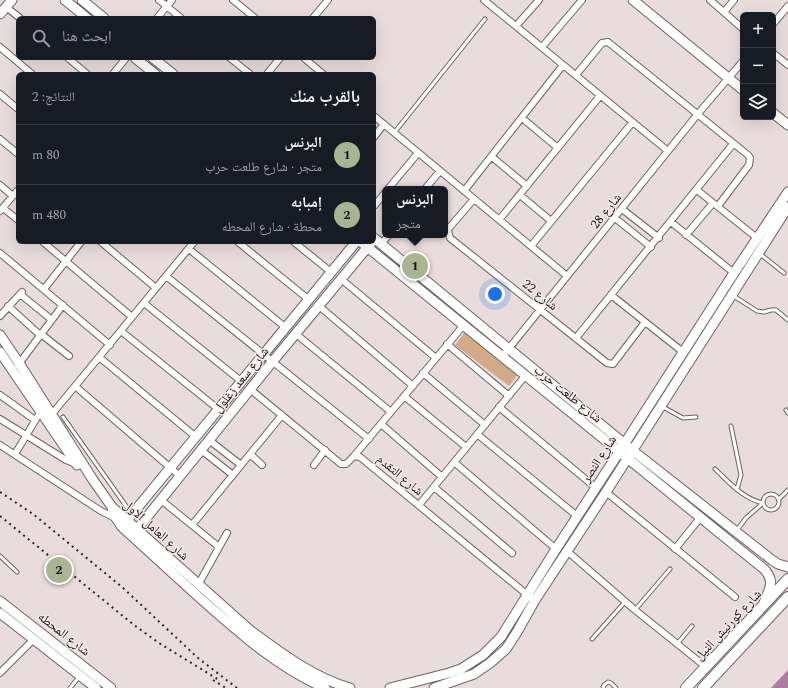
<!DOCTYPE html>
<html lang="ar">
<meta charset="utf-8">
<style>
body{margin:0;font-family:Spectral,"Noto Naskh Arabic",serif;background:#20242c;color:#f1f3f6;direction:rtl}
.controls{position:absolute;right:12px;top:12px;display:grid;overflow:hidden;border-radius:6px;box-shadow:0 4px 16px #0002}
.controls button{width:36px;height:36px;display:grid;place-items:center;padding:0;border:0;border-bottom:1px solid #363941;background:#171b24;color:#f1f3f6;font:20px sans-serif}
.you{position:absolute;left:495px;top:294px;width:14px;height:14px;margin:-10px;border:3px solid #fff;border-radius:50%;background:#1a73e8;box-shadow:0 0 0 6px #1a73e833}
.badge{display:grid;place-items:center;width:26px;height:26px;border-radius:50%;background:#a8b492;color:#111;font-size:13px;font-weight:700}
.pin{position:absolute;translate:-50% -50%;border:2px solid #fff;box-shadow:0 1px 4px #0006}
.popup{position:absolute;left:382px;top:186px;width:66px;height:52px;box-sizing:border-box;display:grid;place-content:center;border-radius:6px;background:#171b24;filter:drop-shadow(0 1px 3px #0005);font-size:13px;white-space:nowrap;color:#9ea1a6}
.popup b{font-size:15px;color:#f1f3f6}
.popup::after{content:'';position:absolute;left:50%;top:100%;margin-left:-8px;border:8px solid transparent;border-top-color:#171b24}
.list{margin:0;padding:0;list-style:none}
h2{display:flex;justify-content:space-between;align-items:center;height:52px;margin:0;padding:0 16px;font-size:17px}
h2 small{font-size:13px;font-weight:400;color:#9ea1a6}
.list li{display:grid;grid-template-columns:26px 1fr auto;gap:12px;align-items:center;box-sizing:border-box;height:60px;padding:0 16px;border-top:1px solid #363941}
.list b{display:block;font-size:15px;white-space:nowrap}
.list p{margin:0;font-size:13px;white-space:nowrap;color:#9ea1a6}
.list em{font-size:13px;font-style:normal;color:#9ea1a6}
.icon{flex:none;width:22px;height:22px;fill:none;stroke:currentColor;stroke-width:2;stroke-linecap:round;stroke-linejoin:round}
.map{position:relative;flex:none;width:788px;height:688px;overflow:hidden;direction:ltr}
.search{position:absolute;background:#171b24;box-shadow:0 4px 16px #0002;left:16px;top:16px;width:360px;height:44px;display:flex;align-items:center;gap:10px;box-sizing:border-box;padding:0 14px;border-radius:6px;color:#9ea1a6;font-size:15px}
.panel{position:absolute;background:#171b24;box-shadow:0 4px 16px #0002;left:16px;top:72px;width:360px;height:172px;border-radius:6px;direction:rtl}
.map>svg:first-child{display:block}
.green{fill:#d1aa87}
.water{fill:#ae7d9d}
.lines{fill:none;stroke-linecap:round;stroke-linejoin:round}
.lane-casing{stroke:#6c6362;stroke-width:5}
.street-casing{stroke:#6c6362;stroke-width:8}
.secondary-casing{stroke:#6c6362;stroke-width:11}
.primary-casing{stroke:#6c6362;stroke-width:12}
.lane{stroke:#fff;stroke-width:3}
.street{stroke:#fff;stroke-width:6}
.secondary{stroke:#fff;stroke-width:9}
.primary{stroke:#fff;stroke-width:10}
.rail{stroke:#2a2726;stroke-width:2;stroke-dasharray:2 4;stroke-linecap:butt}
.labels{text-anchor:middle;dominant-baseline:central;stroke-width:3;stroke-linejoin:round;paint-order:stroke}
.street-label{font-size:13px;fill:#13100f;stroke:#f5eae9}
</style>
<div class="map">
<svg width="788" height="688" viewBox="0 0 788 688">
<rect width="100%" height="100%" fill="#e8dddc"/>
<path class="green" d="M465,332L518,374L509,386L455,345Z"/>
<path class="water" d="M788,670V688H771L787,671Z"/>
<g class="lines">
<g class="lane-casing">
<path id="lane" d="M394,133L485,19
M760,254L784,273
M732,295L757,311L764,312L771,310H776L788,320
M663,407L683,418L696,417
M786,410L788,413
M63,417L131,513
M731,426L741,475L737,489
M715,469C729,482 743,499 763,503
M763 502a8 8 0 1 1 16 0a8 8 0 1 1-16 0Z
M779,499L788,490
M737,530L746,518L763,503
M0,556L17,572
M635,610L670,569
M592,639L625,602
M677,644L692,626
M70,688L79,677
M603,688L604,685L608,682L611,683L616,688"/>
</g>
<g class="street-casing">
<path id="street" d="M159,0L181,18
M233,0L255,18
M484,0L668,151
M710,0L743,29
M6,7L20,18
M724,12L734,0
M157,18L172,0
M313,18L328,0
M773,24L788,6
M516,26L539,0
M0,47L32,74
M542,47L582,0
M773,53L788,65
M68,58L87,74
M230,58L250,74
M304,58L323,74
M113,74L126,58
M267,74L280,58
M576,75L602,43L608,42L748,155L750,158L749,165L718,206
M0,94L18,109
M374,116L567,276
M522,118L558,148
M374,137L384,124
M0,139L18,154
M492,157L527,186
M0,185L13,196
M388,189L418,153
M425,189L440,171
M697,190L757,238
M464,191L563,65
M520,195L551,221
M474,199L449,228L448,231L450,238L607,363L613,364L645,322
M374,206L385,193
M3,208L18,220
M622,209L659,238
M0,211L18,190
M615,218L651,247
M499,220L600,96
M671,222L734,273
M686,235L713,203
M43,242L132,317
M101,242L156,288
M238,242L308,299
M294,242L331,272
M381,244L389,235
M531,246L632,123
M189,249L285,327
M0,253L110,345
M166,276L369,439
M341,279L436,358
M44,289L81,242
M20,294L52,320
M611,295L683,352
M144,303L241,381
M8,306L40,335
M319,306L413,386
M0,316L22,292
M121,331L218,409
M41,334L69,356
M296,334L391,412
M576,338L733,144
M447,344L509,396
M99,357L196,437
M502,357L697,115L743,61
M18,365L63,305
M423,373L485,425
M75,386L180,476
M250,389L341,464H346L354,456L360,457L530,597
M0,395L35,420
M404,396L466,447
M499,407L596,488
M52,414L194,242
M0,419L66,460L76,464
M381,424L442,477
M477,434L577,516
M209,440L241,465
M0,445L101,511L115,518
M201,450L233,475
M15,454L41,411
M250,454L262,465
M354,456L463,326
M454,462L556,549
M314,465L325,450
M434,487L512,553
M606,492L735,597
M161,500L219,547
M419,505L525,376
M192,525L282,415
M675,549L700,518
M567,551L635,610L706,667
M198,585L227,533
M0,673L34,639"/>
</g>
<g class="secondary-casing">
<path id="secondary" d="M65,0L87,18
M82,0L104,18
M633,0L743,90
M0,14L12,0
M135,58L155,74
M153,58L173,74
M773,113L788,125
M374,238L632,450L772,560L778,564L788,567
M361,242L764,569C776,582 769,589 764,603
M0,335L19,363L93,480L112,507L251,631C281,653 314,678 350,688
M0,352L77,465
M112,512L122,527C148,551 175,575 201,599C240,633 277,667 325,688
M124,524L356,242
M134,533L273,361L371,243
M0,601L111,688
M0,613L96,688
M390,688L449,673L461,669L483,655L501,637L556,549L625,443L734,273L788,192
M434,688L474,674L490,663L506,649L517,632L535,600L606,492L788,207"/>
</g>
<g class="primary-casing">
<path id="primary" d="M686,688L788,579
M703,688L788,597"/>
</g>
<use href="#lane" class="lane"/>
<use href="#street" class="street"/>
<use href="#secondary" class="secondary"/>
<use href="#primary" class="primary"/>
<path class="rail" d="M0,492L33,514L122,587L198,658L237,688
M0,516L134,625L159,643L219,680
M213,680L226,688"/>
</g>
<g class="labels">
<g class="street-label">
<text transform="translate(606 211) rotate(-51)">شارع 28</text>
<text transform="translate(540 295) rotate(39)">شارع 22</text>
<text transform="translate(241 380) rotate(-51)">شارع سعد زغلول</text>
<text transform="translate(568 394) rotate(39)">شارع طلعت حرب</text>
<text transform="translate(599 459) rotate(-57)">شارع النصر</text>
<text transform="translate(400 475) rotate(40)">شارع التقدم</text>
<text transform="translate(156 530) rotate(42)">شارع العامل الاول</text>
<text transform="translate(728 625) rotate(-47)">شارع كورنيش النيل</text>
<text transform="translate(64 634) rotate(38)">شارع المحطه</text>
</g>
</g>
</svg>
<div class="controls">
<button>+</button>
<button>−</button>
<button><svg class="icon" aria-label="layers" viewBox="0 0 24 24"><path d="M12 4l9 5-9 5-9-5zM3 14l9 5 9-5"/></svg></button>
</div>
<div class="you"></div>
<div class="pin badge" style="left:415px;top:266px">1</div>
<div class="popup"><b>البرنس</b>متجر</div>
<div class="pin badge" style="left:59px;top:570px">2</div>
<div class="search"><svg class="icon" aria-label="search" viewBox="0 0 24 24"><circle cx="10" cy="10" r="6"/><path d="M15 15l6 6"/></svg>ابحث هنا</div>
<section class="panel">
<h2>بالقرب منك<small>النتائج: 2</small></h2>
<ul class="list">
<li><span class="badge">1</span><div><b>البرنس</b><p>متجر · شارع طلعت حرب</p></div><em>80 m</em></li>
<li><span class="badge">2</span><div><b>إمبابه</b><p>محطة · شارع المحطه</p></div><em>480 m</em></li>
</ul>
</section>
</div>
